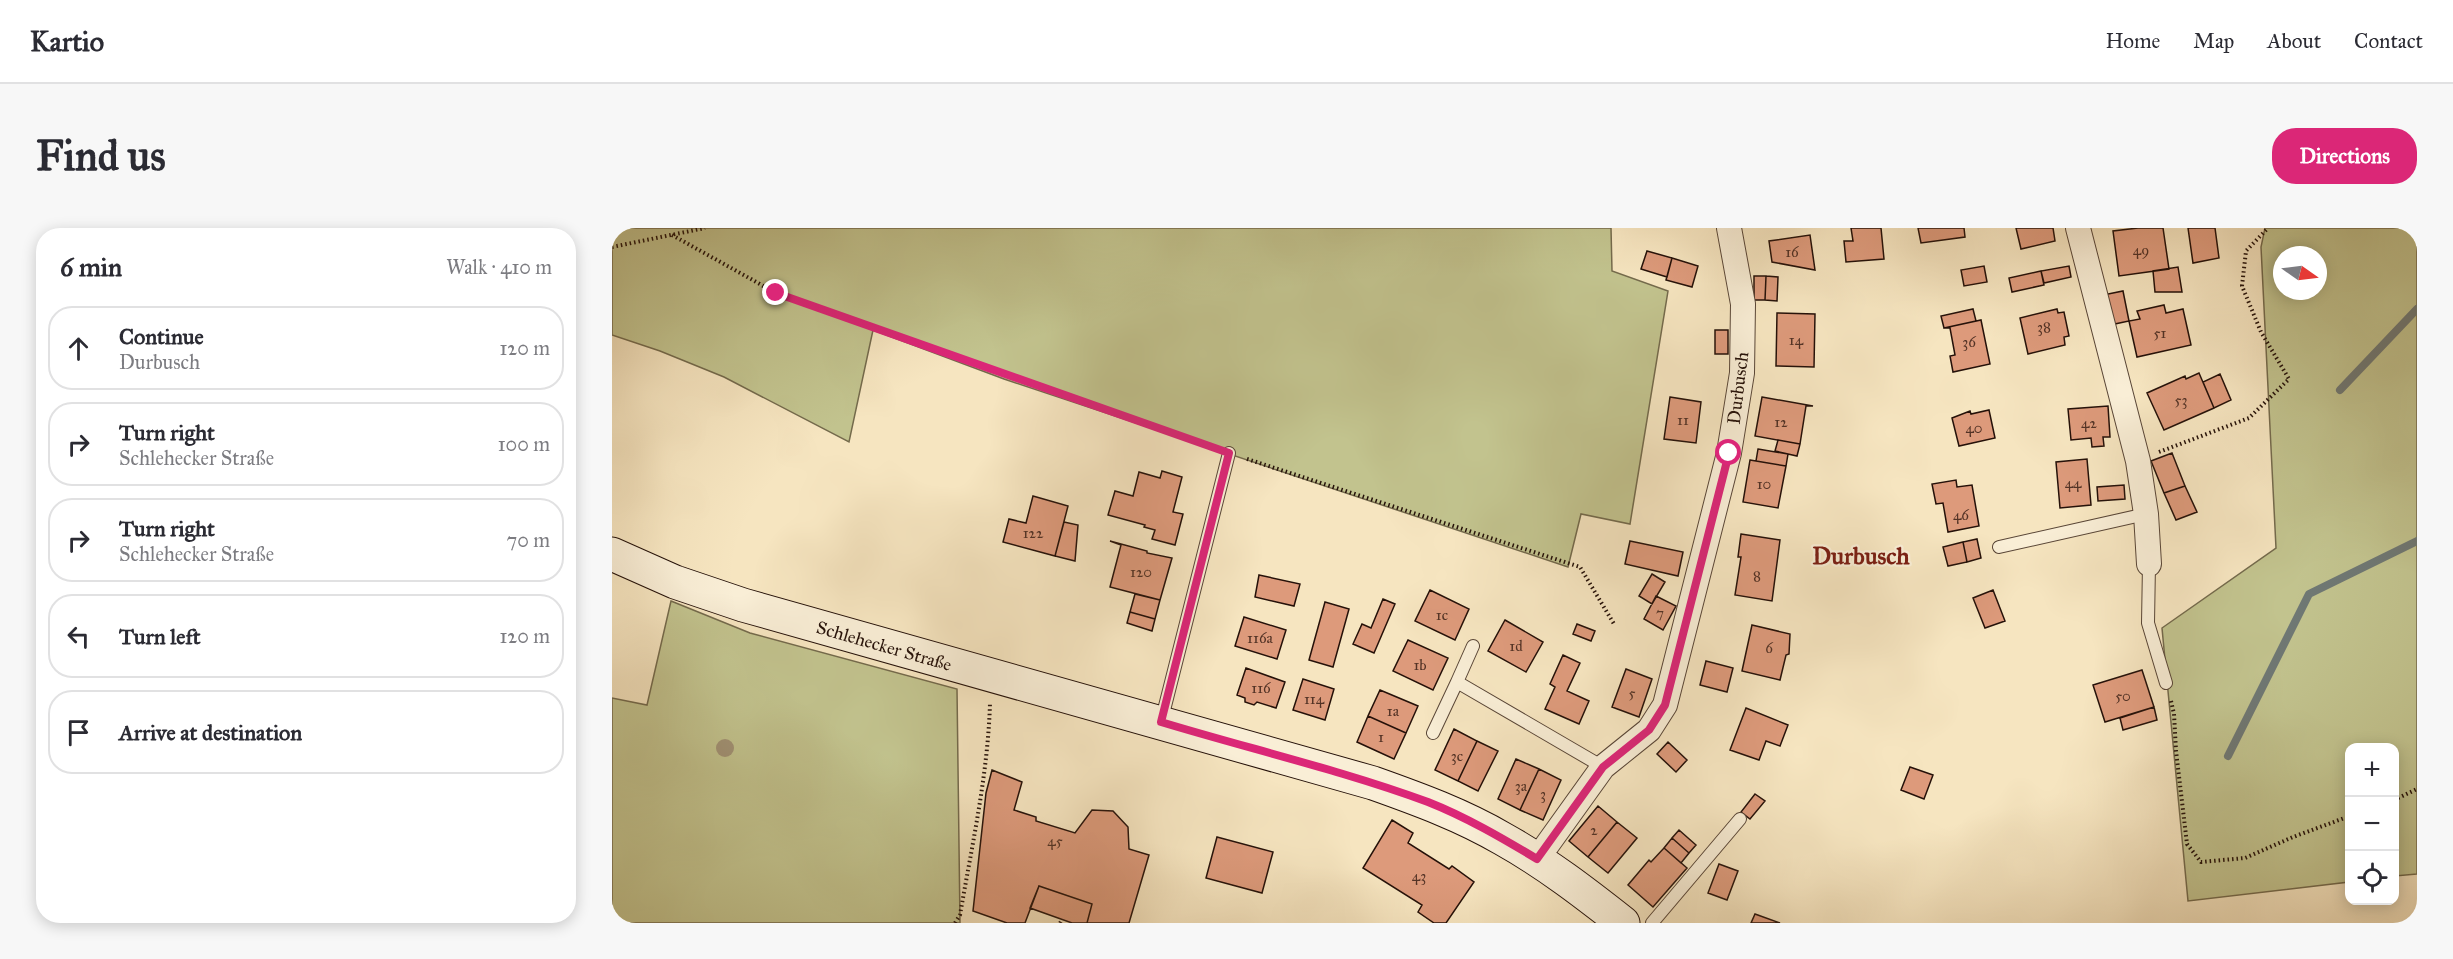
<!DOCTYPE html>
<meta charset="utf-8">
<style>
body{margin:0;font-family:"IM FELL Great Primer",serif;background:#f7f7f7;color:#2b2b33}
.controls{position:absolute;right:18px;bottom:18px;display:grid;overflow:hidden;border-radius:12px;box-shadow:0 3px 15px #0003}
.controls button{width:54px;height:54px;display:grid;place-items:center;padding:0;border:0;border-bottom:2px solid #e1e1e2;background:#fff;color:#2b2b33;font:30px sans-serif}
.compass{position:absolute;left:1661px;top:18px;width:54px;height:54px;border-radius:50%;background:#fff;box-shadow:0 3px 15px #0003;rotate:104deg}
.stop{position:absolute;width:18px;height:18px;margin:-14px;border:4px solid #db2777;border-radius:50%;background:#fff}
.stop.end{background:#db2777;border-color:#fff;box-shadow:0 2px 6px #0008}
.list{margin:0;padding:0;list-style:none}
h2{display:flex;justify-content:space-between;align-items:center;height:78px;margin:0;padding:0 24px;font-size:26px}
h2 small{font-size:20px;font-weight:400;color:#7c7c81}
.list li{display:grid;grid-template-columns:39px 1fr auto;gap:18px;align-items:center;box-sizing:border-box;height:84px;margin:0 12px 12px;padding:0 12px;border:2px solid #e1e1e2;border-radius:24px}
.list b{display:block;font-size:22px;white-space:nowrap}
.list p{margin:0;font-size:20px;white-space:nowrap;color:#7c7c81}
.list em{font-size:20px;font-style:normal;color:#7c7c81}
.icon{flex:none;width:33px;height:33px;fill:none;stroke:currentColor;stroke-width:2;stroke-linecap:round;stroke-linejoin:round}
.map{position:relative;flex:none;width:1805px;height:695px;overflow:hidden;border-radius:24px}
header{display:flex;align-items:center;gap:36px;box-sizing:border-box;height:84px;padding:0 30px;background:#fff;border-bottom:2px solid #e1e1e2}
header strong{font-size:28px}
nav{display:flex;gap:33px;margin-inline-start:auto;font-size:21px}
.intro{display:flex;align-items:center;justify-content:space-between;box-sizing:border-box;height:144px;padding:0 36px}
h1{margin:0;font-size:42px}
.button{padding:15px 27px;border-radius:24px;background:#db2777;color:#fff;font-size:21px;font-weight:700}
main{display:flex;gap:36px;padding:0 36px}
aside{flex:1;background:#fff;border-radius:24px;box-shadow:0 3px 15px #0003}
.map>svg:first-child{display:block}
.green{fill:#c2c38e;stroke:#746a4c;stroke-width:1.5;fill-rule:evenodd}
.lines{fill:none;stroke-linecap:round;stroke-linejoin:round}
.stream{stroke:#6f7874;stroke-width:8}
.building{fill:#dd9a7b;stroke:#251109;stroke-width:1.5}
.lane-casing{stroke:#594637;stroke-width:14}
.street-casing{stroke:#594637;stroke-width:26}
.secondary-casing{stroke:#251109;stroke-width:35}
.path{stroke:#251109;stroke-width:4;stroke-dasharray:1.5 3;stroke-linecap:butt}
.lane{stroke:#f9eed6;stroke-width:12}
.street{stroke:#f9eed6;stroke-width:24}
.secondary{stroke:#f9eed6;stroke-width:33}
.tree{fill:#a19275}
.route{stroke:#db2777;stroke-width:8}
.labels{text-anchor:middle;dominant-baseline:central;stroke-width:4.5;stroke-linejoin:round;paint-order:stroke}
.number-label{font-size:15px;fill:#533326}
.street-label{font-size:18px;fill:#251109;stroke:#f9eed6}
.district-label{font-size:24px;font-weight:bold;fill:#7a1f14;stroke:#f9eed6}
</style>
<header>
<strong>Kartio</strong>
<nav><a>Home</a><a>Map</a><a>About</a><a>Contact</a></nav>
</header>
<div class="intro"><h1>Find us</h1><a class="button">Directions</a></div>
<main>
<aside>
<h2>6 min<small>Walk · 410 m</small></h2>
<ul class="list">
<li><svg class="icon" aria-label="ahead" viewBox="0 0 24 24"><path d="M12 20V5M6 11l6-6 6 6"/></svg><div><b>Continue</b><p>Durbusch</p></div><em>120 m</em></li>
<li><svg class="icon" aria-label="right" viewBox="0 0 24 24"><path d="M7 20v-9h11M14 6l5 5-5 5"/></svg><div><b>Turn right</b><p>Schlehecker Straße</p></div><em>100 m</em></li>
<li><svg class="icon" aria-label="right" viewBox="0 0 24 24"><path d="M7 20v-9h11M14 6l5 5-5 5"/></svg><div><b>Turn right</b><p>Schlehecker Straße</p></div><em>70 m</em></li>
<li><svg class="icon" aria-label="left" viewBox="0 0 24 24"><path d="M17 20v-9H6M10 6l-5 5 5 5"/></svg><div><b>Turn left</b></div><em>120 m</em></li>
<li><svg class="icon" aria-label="arrive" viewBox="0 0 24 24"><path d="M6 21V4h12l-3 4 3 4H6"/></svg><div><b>Arrive at destination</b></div></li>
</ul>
</aside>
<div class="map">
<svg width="1805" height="695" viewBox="0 0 1805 695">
<rect width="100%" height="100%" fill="#f6e5c0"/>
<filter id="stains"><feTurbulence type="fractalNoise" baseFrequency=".00333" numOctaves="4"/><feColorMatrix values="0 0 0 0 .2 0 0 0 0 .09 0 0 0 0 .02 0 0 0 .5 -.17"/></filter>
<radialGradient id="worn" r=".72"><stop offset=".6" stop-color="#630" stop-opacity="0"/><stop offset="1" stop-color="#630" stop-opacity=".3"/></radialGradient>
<path class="green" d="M0,0H999L1000,43L1056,63L1018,296L969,286L956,339L392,151L261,102L237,214L112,149L48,123L0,107Z
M1653,0H1805V646L1783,648L1782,520H1738L1737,654L1576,673L1550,400L1664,320L1649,19ZM1670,27H1706V63H1670Z
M59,373L138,405L345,461L348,695H0V470L35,477Z"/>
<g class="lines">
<path class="stream" d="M1728,162L1805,81
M1616,528L1697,366L1805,313"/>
</g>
<path class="building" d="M1239,0H1269L1272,31L1234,34L1232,13H1241Z
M1306,0H1352L1353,9L1309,15Z
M1404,0H1441L1443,13L1409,21Z
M1526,0H1551L1557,41L1507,48L1501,3Z
M1576,0H1603L1607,30L1581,35Z
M1198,7L1203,42L1160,34L1157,13Z
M1035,23L1060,30L1055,49L1029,41Z
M1060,30L1086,38L1080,59L1054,52Z
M1372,38L1375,54L1352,58L1349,42Z
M1457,38L1459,49L1432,55L1429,43Z
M1566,39L1570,64H1543L1541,43Z
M1429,43L1432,57L1400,64L1397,50Z
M1142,48H1154L1153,72H1142Z
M1154,48L1166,49L1165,73L1153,72Z
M1511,63L1517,93L1498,97L1491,67Z
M1552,77L1554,85L1571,81L1579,117L1525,129L1517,93L1528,91L1525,83Z
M1361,81L1364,93L1332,100L1329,88Z
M1445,81L1446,85L1452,84L1457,108L1452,109L1453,117L1416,126L1408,90Z
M1165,85L1203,86L1202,139L1164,138Z
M1369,92L1378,136L1341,144L1338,128L1343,127L1338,100H1332Z
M1103,102H1116V126H1103Z
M1587,145L1602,180L1552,202L1535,165L1573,148L1574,151Z
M1608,146L1619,172L1602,180L1591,154Z
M1058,169L1089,174L1084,215L1052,211Z
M1150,169L1201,178H1194L1188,216L1143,208Z
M1496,178L1498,209H1491L1492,218L1480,219L1479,210L1459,212L1456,181Z
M1377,182L1383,210L1347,218L1340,190L1358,183L1359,186Z
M1166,212L1188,216L1185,228L1163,223Z
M1146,221L1176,226L1174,238L1144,233Z
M1560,225L1573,258L1552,265L1539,233Z
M1475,231L1479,277L1448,280L1444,234Z
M1138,232L1174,238L1166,280L1131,274Z
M550,243L570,249L561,284L571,286L563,317L540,311L543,302L532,299L533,297L496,287L503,263L521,268L527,244L548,250Z
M1344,252L1345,259L1360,257L1367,298L1336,304L1331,275L1324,276L1320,256Z
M1512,257L1513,271L1486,273L1485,259Z
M1573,258L1585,284L1564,292L1552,265Z
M421,268L456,278L443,328L391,314L397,291L414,295Z
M452,294L466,297L463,333L443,328Z
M1129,306L1168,312L1160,373L1123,367L1129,329H1126Z
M1365,311L1369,330L1355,334L1351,314Z
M498,313L535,323V325L560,330L548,372L498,359L509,317Z
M1018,313L1071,324L1066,348L1013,336Z
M1351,314L1355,334L1336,338L1331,319Z
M1040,346L1053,354L1040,376L1027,368Z
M647,347L688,356L682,378L643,369Z
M818,362L857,381L843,412L803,393Z
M1381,362L1393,393L1373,400L1361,370Z
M523,366L548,372L543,391L518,384Z
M1044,368L1064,378L1051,402L1032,391Z
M771,371L783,376L762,425L741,416L750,396L759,400Z
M713,374L737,381L721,439L697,432Z
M518,384L543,391L540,403L515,395Z
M632,389L674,402L665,431L623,418Z
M893,392L931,414L914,444L876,423Z
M965,396L983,403L979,413L961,406Z
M1140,397L1178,406L1177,426L1174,427L1168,452L1130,443Z
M796,412L836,430L821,462L781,443Z
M951,427L968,435L955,463L977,473L967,496L933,481L943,459L938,456Z
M1094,433L1121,440L1115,464L1088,457Z
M634,440L673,454L664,480L645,474L642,477L633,474V470L625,467Z
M1014,441L1040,451L1027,489L1000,479Z
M1530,442L1542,479L1493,494L1481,457Z
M691,451L722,461L713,492L681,482Z
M768,462L806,478L794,505L756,488Z
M1542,479L1545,492L1511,502L1508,490Z
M1134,480L1176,497L1168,518L1154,513L1147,532L1118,522Z
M756,488L794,505L782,531L745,514Z
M842,501L865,513L846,553L823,542Z
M865,513L886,523L866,563L846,553Z
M1056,514L1075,532L1064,544L1045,526Z
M904,531L927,541L908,582L886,571Z
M1298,539L1321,547L1312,571L1289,562Z
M927,541L949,552L931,592L908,582Z
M380,542L410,554L402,582L424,589V593L463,605L480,582L501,583L516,599L517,621L537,627L517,695H475L480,676L427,658L413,695H395L361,683L374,565Z
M1143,566L1153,573L1138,591L1129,584Z
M986,578L1005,594L976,629L957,613Z
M780,592L801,605L796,615L837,641L840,638L862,654L834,695H822L806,684L810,677L751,640Z
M1005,594L1025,610L996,645L976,629Z
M1067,602L1084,617L1077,625L1060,610Z
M605,609L661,624L650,665L594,650Z
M1060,610L1077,625L1069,635L1052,620Z
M1052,620L1075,640L1041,679L1016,657L1037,632L1039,634Z
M1107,636L1126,643L1115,672L1096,665Z
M427,658L480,676L475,695H460L418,680Z
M1143,686L1168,695H1139Z"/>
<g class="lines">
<g class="lane-casing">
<path id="lane" d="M1387,319L1534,286
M1537,336L1536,395L1554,455
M845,454L861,418
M549,494L617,225
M821,505L845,454L991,539
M1040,695L1128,591"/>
</g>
<g class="street-casing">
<path id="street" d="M1466,0L1526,233L1534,286L1537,336
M925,631L991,539L1037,502L1053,477L1117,225L1130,145L1131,76L1117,0"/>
</g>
<g class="secondary-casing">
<path id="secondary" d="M0,326L63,354L131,377L761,555C806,571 850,587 891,611C934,635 973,665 1011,695"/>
</g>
<path class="path" d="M60,7L164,65L600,220
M0,19L93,0
M1547,224L1637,190L1677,151L1649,104L1630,58L1634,23L1656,0
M635,231L968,339L1002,396
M1559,473L1562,486L1564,523L1575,616L1589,634L1633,630L1681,609L1738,588
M1782,572L1805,561
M343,695L348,687C360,617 376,546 378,475
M448,695L450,692"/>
<use href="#lane" class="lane"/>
<use href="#street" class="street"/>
<use href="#secondary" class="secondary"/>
</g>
<circle class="tree" cx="113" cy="520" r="9"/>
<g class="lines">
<path class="route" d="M164,65L617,225L549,494C638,521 729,542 816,574C854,589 890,610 925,631L991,539L1037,502L1053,477L1117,225"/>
</g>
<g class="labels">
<g class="number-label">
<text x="1529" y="22">49</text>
<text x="1180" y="24">16</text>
<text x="1432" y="99">38</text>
<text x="1548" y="105">51</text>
<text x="1184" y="112">14</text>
<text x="1357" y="114">36</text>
<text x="1569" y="172">53</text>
<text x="1071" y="192">11</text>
<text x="1169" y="194">12</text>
<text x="1477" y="195">42</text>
<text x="1362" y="200">40</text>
<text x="1461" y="255">44</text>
<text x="1152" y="256">10</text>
<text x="1349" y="287">46</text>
<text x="421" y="305">122</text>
<text x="529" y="344">120</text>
<text x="1145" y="348">8</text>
<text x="1048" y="385">7</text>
<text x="830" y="387">1c</text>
<text x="648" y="410">116a</text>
<text x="904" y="418">1d</text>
<text x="1157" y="420">6</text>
<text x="808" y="437">1b</text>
<text x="649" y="460">116</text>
<text x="1020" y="465">5</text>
<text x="1511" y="468">50</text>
<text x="702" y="471">114</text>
<text x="781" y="483">1a</text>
<text x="769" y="509">1</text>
<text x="845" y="528">3c</text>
<text x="909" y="558">3a</text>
<text x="931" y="566">3</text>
<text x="982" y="602">2</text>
<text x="443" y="613">45</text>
<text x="807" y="648">43</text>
</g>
<g class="street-label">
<text transform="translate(1126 160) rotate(-83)">Durbusch</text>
<text transform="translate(272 418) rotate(16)">Schlehecker Straße</text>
</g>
<g class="district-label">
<text x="1249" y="328">Durbusch</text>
</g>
</g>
<rect width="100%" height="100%" filter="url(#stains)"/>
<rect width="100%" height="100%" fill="url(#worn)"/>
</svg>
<div class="controls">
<button>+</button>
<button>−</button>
<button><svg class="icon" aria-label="locate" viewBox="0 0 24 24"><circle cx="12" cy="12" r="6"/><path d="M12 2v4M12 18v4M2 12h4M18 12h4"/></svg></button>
</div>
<svg class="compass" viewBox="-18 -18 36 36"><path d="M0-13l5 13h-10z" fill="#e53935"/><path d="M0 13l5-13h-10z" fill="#7c7c81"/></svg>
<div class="stop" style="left:1117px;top:225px"></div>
<div class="stop end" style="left:164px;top:65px"></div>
</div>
</main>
